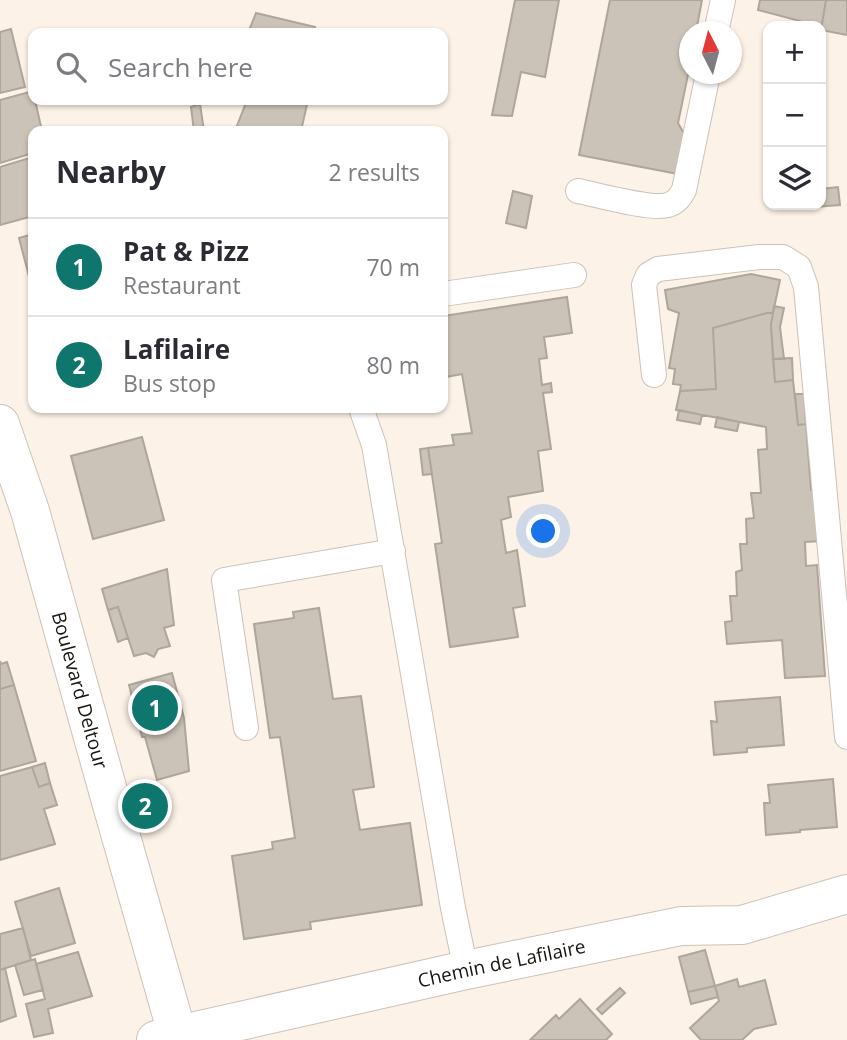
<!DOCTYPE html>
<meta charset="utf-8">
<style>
body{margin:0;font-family:"Open Sans",sans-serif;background:#f2f2f3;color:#2b2b33}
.controls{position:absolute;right:21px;top:21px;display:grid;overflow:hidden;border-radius:14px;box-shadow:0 2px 5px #0004}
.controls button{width:63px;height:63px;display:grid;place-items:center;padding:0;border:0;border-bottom:2px solid #e1e1e2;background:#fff;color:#2b2b33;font:35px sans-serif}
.compass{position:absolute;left:679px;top:21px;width:63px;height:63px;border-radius:50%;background:#fff;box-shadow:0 2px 5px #0004;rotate:354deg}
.you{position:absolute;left:544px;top:532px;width:24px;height:24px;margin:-18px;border:5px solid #fff;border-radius:50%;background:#1a73e8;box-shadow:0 0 0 10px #1a73e833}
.badge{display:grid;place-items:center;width:46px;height:46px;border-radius:50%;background:#0f766e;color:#fff;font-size:23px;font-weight:700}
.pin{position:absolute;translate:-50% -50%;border:4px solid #fff;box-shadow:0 2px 7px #0006}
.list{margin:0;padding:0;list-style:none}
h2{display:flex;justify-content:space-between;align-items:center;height:91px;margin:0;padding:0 28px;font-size:30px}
h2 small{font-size:23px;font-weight:400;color:#7c7c81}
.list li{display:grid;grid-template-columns:46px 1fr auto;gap:21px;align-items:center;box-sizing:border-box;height:98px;padding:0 28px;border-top:2px solid #e1e1e2}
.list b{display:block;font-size:26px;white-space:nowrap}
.list p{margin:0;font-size:23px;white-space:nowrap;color:#7c7c81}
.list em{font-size:23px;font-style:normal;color:#7c7c81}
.icon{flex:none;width:38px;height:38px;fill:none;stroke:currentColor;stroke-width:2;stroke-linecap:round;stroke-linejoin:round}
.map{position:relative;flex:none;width:847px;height:1040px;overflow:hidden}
.search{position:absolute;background:#fff;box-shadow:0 2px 5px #0004;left:28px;top:28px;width:420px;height:77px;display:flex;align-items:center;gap:18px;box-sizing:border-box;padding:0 24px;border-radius:14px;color:#7c7c81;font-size:26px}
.panel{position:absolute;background:#fff;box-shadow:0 2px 5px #0004;left:28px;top:126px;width:420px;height:287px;border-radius:14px}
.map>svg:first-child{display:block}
.building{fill:#ccc3b8;stroke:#aea59b;stroke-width:2}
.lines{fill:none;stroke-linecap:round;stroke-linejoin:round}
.service-casing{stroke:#cbc2b7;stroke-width:26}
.minor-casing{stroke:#cbc2b7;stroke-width:40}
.tertiary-casing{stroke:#cbc2b7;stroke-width:40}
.service{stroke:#fff;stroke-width:24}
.minor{stroke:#fff;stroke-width:38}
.tertiary{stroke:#fff;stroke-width:38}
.labels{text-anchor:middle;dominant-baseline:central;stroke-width:5;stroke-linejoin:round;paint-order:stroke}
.street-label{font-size:19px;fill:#181511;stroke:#fff}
</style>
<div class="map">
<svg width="847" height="1040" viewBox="0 0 847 1040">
<rect width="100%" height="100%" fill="#fcf2e7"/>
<path class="building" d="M515,0H559L545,77L521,72L512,116L492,115Z
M610,0H702L696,32H690V65L678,123L686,137L678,174L579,155Z
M760,0H826L821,30V26H799L800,21L758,10Z
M826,0H847V35L821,30Z
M256,13L315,27L313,33H248Z
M11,29L25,87L0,93V32Z
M33,91V100H35L42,131H33V153L0,163V100Z
M247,100H308L301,131H235Z
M200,104L204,131H194L191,107Z
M33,153V216L0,225V167L33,157L31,154Z
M838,187L840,205L814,207V205H821V189Z
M513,191L532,196L526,228L506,223Z
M33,234V283L31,284L19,238Z
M751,274L780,280L773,313H767L713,328L716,389L680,391L681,385L673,384L675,369L669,368L679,313L668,309L665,290Z
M567,297L572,333L544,337L547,358L539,359L542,385L551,383L552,392L543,393L551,449L538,451L543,491L508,497L511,517L501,520L506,553L517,550L525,606L513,608L518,637L450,647L435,544L442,543L428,448L454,445L452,435L472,433L462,374L446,377L443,354V316Z
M774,306L784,308L780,327L784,359H773L771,325Z
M767,313H773L771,325L775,382L793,380L798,425L806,424L811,490L819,489L822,541L805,542L806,566L817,565L825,676L785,678L782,640L727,644L725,622L732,621L730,596H737L736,572L742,570L740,544H747L746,519L754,518L751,493H761L758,450L767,449L766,427L676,410L680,391L716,389L713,328Z
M792,358L793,380L775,382L773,359Z
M795,394H804L806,424L798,425Z
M679,410L702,415L700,424L677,420Z
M717,417L739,422L737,431L715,427Z
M142,437L164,520L93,539L71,456Z
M428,448L432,474L423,475L420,449Z
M167,569L174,625L164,628L170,646L158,649L154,657L146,653L134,656L118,607L108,610L102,589Z
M118,607L128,638L118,642L108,610Z
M319,608L333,699L361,696L374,787L353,790L360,830L410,823L422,905L310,922L311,929L244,939L232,856L273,849L272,842L295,838L280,737L270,738L254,624L294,618L293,612Z
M0,661L1,664L7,662L14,685L0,689Z
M172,673L184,718L189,771L157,780L145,737H142L129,685Z
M14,685L36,761L0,771V689Z
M780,697L784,745L747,748V752L714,755L711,721L717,722L715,702Z
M45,763L50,783L39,787L32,767Z
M32,767L39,787L50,783L57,805L44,809L55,844L0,860V776Z
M833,779L837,827L800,830V832L766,835L764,803H770L768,785Z
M59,888L75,943L31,956L15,902Z
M23,928L31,960L0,970V934Z
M705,950L715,986L688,992L679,957Z
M78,952L92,996L48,1009L53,1033L34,1037L26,1004L45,999L36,964Z
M35,959L43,990L24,995L15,965Z
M5,968L16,1016L0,1022V970Z
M737,979L739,987L765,980L776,1024L754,1029L742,1040H701L690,1028L719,1001L715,986Z
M715,986L718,997L691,1004L688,992Z
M620,988L625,993L602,1014L597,1009Z
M580,999L612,1034L606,1040H530L556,1015L559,1019Z"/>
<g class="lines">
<g class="service-casing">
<path id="service" d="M716,32L723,0
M578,191C598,195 651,210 668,205C677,202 680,197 684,190L708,74
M443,294L574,275
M654,375L644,285L648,275L658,269L759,257H783L799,267L806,287L847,737
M361,408L374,445L453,908L466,970
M246,728L224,580L393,551"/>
</g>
<g class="minor-casing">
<g id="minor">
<path id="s1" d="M156,1040L466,970L681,926L742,925L847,894"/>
</g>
</g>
<g class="tertiary-casing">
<g id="tertiary">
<path id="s2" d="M0,424L30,511L110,798L179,1040"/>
</g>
</g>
<use href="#service" class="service"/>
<use href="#minor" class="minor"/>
<use href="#tertiary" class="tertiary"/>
</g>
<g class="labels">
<g class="street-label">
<text stroke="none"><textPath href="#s2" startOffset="278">Boulevard Deltour</textPath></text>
<text stroke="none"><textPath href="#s1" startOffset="354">Chemin de Lafilaire</textPath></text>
</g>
</g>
</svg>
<div class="controls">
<button>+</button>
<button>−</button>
<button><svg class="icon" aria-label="layers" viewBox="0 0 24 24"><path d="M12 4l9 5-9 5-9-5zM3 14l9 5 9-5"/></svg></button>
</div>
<svg class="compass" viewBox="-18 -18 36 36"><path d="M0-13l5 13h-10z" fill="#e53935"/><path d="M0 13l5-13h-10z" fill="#7c7c81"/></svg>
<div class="you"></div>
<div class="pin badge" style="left:155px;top:708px">1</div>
<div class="pin badge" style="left:145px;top:806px">2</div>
<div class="search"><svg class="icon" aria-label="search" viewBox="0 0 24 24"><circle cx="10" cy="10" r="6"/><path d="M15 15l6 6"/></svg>Search here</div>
<section class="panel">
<h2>Nearby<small>2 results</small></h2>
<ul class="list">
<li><span class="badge">1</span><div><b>Pat &amp; Pizz</b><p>Restaurant</p></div><em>70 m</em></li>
<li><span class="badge">2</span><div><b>Lafilaire</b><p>Bus stop</p></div><em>80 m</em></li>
</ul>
</section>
</div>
